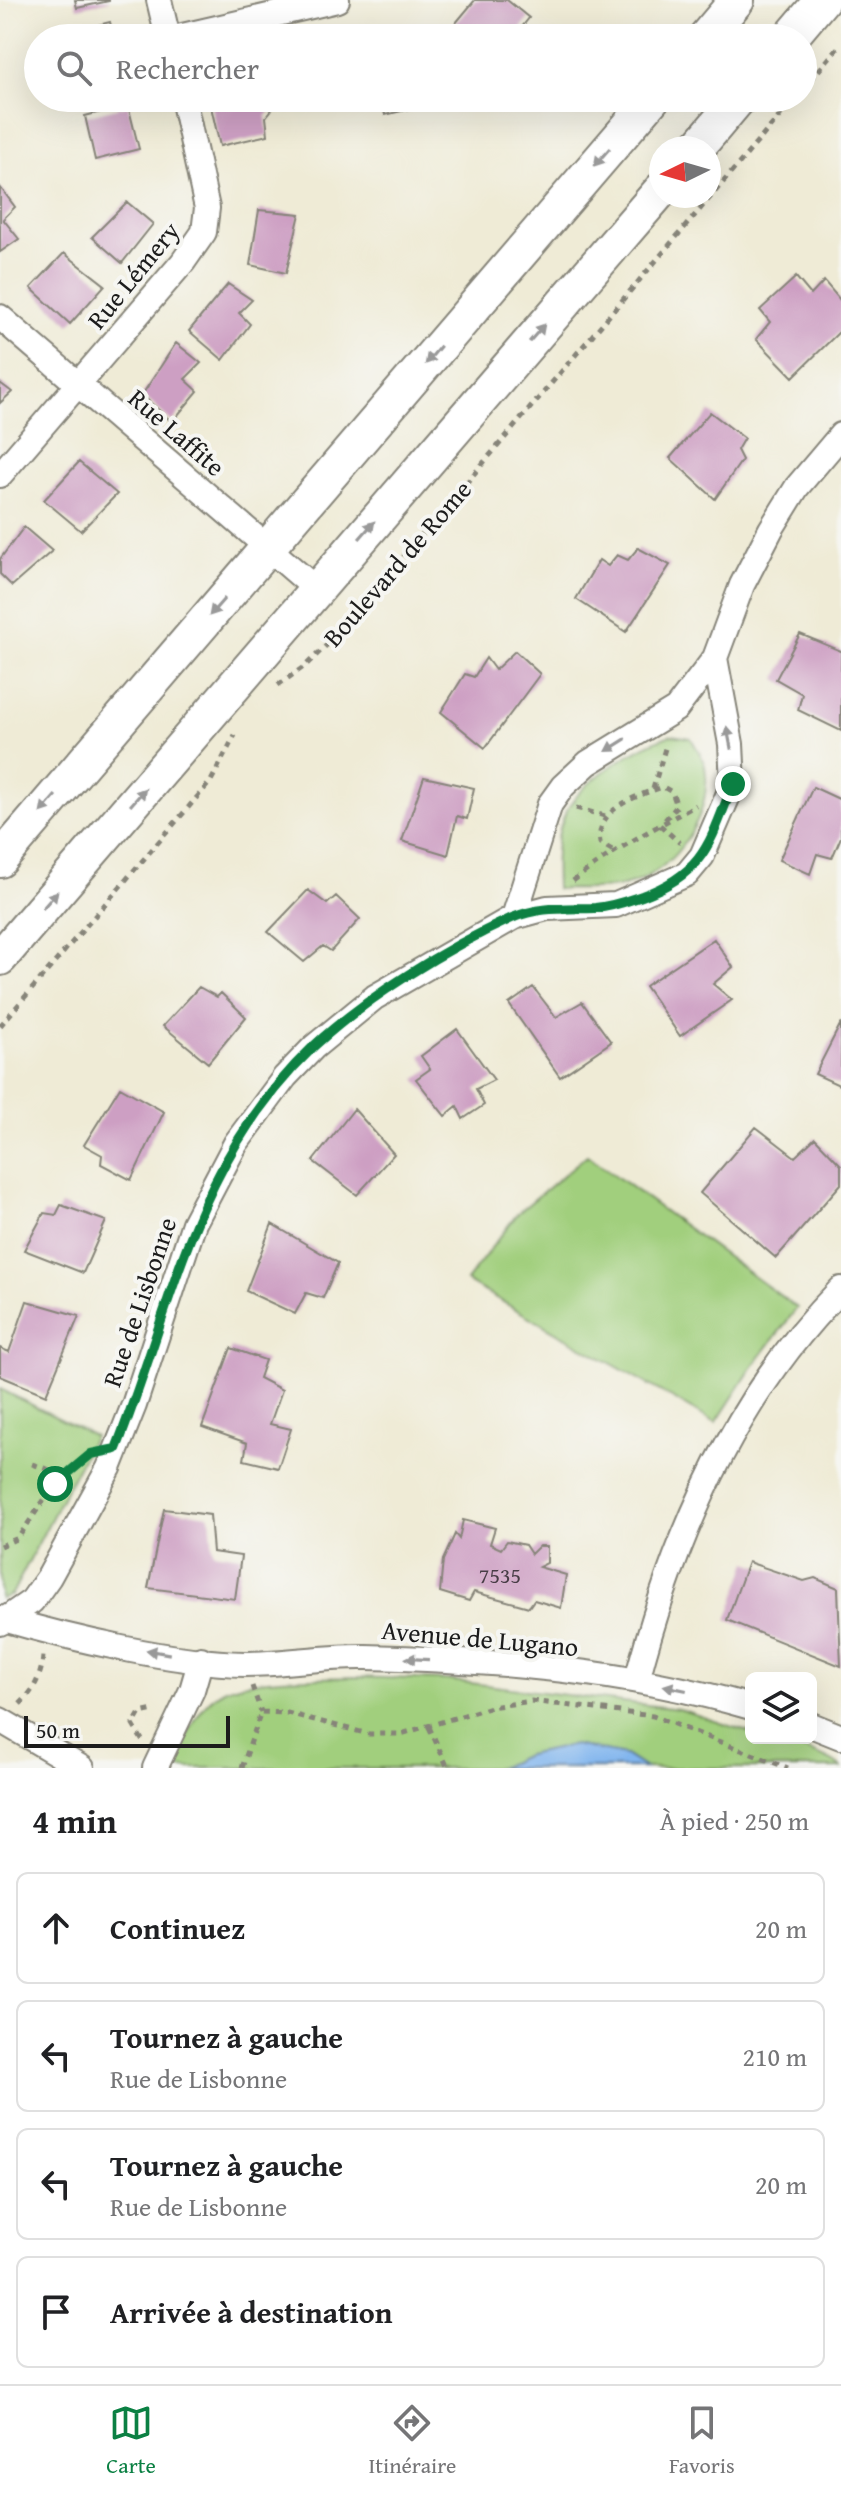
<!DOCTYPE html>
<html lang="fr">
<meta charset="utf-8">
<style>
body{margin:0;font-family:"Gentium Book Plus",serif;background:#f6f6f6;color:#202124}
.controls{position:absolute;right:24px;bottom:24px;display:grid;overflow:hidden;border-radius:12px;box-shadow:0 8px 32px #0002}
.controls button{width:72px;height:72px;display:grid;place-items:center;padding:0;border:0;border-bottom:2px solid #e0e0e0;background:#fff;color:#202124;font:40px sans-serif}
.compass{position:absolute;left:649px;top:136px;width:72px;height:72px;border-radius:50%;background:#fff;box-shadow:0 8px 32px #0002;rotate:265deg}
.scale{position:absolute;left:24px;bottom:20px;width:206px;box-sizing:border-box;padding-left:8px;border:4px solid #1c1c1c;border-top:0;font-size:22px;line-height:28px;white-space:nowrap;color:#1c1c1c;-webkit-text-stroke:6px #f6f6f2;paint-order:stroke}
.stop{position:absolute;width:24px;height:24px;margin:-18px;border:6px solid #0b8043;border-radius:50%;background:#fff}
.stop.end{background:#0b8043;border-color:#fff;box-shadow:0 2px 8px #0008}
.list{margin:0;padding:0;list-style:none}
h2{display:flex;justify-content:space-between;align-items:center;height:104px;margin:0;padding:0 32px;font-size:34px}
h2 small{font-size:26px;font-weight:400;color:#757577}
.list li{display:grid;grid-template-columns:52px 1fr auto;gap:24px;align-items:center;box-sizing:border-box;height:112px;margin:0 16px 16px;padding:0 16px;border:2px solid #e0e0e0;border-radius:12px}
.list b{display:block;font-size:30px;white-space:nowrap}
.list p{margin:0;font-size:26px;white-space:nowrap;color:#757577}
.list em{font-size:26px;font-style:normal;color:#757577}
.icon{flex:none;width:44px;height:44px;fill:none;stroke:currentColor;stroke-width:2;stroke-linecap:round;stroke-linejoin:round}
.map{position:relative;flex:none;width:841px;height:1768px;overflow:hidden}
.search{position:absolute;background:#fff;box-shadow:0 8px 32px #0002;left:24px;right:24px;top:24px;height:88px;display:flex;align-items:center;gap:20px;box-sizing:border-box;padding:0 28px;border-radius:44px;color:#757577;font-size:30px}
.sheet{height:616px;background:#fff}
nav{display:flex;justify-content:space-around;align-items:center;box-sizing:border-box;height:112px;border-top:2px solid #e0e0e0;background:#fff;font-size:22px;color:#757577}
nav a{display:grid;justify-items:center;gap:4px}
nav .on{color:#0b8043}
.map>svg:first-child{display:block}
.green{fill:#a1cf7d;stroke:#5e764c;stroke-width:2}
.water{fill:#81b5ee;stroke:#4e6885;stroke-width:2}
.building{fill:#cd9fc3}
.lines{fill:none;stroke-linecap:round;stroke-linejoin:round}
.minor-casing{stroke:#868479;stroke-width:28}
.secondary-casing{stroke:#868479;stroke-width:38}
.path{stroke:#868479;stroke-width:5;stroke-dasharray:6 6;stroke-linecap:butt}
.minor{stroke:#fff;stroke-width:24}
.secondary{stroke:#fff;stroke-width:34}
.oneway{fill:#999}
.route{stroke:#0b8043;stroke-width:10}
.labels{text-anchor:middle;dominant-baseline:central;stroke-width:8;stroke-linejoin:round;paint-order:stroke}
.number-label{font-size:22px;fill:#483d46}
.street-label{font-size:26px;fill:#1c1c1c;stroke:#f6f6f2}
</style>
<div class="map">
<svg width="841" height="1768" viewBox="0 0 841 1768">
<rect width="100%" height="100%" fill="#f6f6f2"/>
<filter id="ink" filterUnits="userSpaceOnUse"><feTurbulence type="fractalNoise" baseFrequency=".0125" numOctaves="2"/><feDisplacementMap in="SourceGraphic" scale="16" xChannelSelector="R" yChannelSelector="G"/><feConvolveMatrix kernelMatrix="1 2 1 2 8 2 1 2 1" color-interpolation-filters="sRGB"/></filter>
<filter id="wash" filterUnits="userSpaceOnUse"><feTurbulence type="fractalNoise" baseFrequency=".006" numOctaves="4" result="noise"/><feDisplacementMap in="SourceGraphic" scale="32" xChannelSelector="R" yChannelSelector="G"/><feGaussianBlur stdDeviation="1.8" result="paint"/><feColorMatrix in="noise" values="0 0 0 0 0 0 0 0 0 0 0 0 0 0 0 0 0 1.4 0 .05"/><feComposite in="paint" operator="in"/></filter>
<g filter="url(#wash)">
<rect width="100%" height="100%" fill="#efebd6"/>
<path class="green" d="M671,735L691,738C695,746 703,757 705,766C713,810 681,860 643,879C617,892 584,889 556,889C555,862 554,835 567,810C584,779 638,746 671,735Z
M587,1155L797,1308L751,1369L716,1423L466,1281L518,1213Z
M0,1389L94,1436L12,1594L0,1599Z
M354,1677L446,1680L679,1709L751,1733V1738C770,1738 830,1755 841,1768H175C183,1742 198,1703 224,1690C256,1675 317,1679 354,1677Z"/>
<path class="water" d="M574,1745L625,1755L645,1768H499L526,1755Z"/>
<g id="blocks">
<path class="building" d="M75,0H109V1L77,8Z
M475,0H507L529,18L513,38H471L455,24Z
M110,22L114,38H56L55,36Z
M209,98H273L274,107L266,117L268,135L220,146Z
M294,98H355L356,99L315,108Z
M381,98H441L442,101L385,115Z
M128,105L139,149L95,160L85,116Z
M0,187L15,207L3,219L19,239L0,252Z
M127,202L153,224L122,263L92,237Z
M259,210L300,214L286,273L250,265Z
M64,253L105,285L70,324L31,288Z
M796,277L811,295L824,281L841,301V330L793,377L756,339L770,322L760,310Z
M228,284L252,300L239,313L250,324L223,360L189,331Z
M176,343L201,363L185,379L198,391L172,422L142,395Z
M0,383L12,392L0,403Z
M710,412L744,438L737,450L742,460L715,499L670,458Z
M79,462L117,494L81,531L44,500Z
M24,527L52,551L12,586L0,574V559Z
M638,548L670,565L626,632L576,599L599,560L608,566L617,555L628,560Z
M800,634L841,651V731L798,710L802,694L776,679Z
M515,651L540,674L485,748L441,712L465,674L474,677L486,658L495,670Z
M424,777L474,788L467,819L457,816L448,855L402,841Z
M813,787L841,800V837L832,858L817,854L810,874L779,860Z
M308,890L327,904L336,896L360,919L331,951L323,946L304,962L268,932Z
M714,939L733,967L713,984L732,1000L680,1036L645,986Z
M199,987L217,997L221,993L246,1017L208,1063L163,1026Z
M533,987L556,1017L582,1002L611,1042L560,1077L509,1004Z
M841,1023V1086L815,1074Z
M457,1029L494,1080L476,1089L484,1105L463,1119L457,1106L445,1116L416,1079L430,1069L421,1056Z
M120,1087L164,1112L131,1180L101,1164L102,1155L84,1145Z
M354,1109L394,1154L357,1195L313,1161Z
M756,1127L795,1157L815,1138L841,1165V1184L776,1258L700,1193Z
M61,1205L106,1221L83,1273L24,1250L44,1213L56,1215Z
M272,1224L338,1263L323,1298L306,1293L295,1314L246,1291Z
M27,1301L79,1316L46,1395L0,1376V1348L9,1352Z
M231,1348L265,1360L259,1378L282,1390L270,1424L291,1429L278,1468L244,1460L247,1443L202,1427Z
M164,1509L210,1515L213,1552L241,1556L235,1599L148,1588Z
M463,1520L495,1528L490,1544L501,1549L507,1541L525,1545L531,1554L539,1546H547V1563L539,1567L566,1575L561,1608L534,1600L529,1607L474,1592L469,1601L440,1592L443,1560L455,1534L459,1539Z
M748,1562L804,1581L815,1578L838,1588L841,1666L727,1620Z"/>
</g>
</g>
<g filter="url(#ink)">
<use href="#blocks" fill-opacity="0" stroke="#868479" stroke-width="2"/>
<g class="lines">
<g class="minor-casing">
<path id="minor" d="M159,0L168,38
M174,38L337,0
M0,317L317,590
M0,475L183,262L204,232L207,208L183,98
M514,917L550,804L563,786L588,763L676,709L715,658L742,585L771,529L797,487L841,435
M0,1618C69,1638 174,1663 245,1664C285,1664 326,1656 366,1657C495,1660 627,1671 751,1707
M0,1623L32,1601L49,1577L109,1468L134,1405L194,1223L236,1143L285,1077L314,1047L375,997L514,917L547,908L616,905L687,874L702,856L733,784L731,744L715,658
M637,1680C674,1536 735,1396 841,1289
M0,1720L82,1768
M811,1725L841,1737
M155,1768L192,1690L201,1659"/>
</g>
<g class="secondary-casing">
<path id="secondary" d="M705,38L737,0
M790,38L822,0
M697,148L739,98
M0,860L653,98
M0,958L661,190"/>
</g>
<path class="path" d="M803,89L841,44
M278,685L305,666L333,639L795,98
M653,789L666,745
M576,808L605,816
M660,825L680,843
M612,850L600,843C595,809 636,796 663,787L672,792L677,806L665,820
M573,881C611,851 653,829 696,805
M0,1026L211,781L235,735
M32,1464L65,1475
M0,1546L18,1538L55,1484L81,1463
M252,1686L261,1712
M20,1704C34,1691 43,1673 43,1653
M429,1727L448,1768
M142,1740L133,1725L140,1713L154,1710
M242,1768L261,1712L287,1713L369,1734H401L491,1707L531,1701L653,1716L788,1768"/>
<use href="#minor" class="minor"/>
<use href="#secondary" class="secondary"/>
</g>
<defs><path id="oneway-solid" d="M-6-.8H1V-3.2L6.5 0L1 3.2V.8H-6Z" transform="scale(2)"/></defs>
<g class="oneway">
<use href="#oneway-solid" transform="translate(602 157) rotate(131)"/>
<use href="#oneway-solid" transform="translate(537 333) rotate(-49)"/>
<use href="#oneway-solid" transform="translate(433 355) rotate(130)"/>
<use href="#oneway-solid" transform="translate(367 530) rotate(-49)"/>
<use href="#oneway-solid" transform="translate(217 607) rotate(131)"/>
<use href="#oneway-solid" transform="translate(729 738) rotate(-101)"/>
<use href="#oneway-solid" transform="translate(616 745) rotate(148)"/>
<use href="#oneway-solid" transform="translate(138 797) rotate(-49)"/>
<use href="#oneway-solid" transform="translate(48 804) rotate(131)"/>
<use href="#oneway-solid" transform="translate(50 900) rotate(-49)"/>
<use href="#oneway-solid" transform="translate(158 1652) rotate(-170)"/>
<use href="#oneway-solid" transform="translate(417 1659) rotate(-177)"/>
<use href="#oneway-solid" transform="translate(675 1688) rotate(-168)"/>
</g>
</g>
<g class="lines" filter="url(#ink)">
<path class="route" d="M55,1484L91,1454L116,1449C175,1301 192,1163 314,1046C367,997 446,948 512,918C540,906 566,909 595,908C612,907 627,901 642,896C705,873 710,842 733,784"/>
</g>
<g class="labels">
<g class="number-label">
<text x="500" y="1575">7535</text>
</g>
<g class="street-label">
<text transform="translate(133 275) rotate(-51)">Rue Lémery</text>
<text transform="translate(177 432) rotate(41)">Rue Laffite</text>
<text transform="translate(397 563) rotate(-49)">Boulevard de Rome</text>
<text transform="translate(139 1302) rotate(-71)">Rue de Lisbonne</text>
<text transform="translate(480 1638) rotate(5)">Avenue de Lugano</text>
</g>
</g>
</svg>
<div class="controls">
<button><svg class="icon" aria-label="layers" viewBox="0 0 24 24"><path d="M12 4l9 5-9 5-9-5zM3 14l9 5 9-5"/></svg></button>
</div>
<svg class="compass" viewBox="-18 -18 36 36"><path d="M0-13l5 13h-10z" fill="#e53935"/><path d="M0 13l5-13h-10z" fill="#757577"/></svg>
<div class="scale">50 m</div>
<div class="stop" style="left:55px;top:1484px"></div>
<div class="stop end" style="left:733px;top:784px"></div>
<div class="search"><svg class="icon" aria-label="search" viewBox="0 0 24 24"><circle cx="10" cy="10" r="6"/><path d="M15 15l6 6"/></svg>Rechercher</div>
</div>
<section class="sheet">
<h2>4 min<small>À pied · 250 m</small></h2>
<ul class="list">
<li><svg class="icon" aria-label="ahead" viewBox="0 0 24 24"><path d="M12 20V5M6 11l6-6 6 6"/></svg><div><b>Continuez</b></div><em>20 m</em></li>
<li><svg class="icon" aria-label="left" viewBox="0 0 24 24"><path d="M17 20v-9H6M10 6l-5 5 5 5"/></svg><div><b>Tournez à gauche</b><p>Rue de Lisbonne</p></div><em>210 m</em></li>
<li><svg class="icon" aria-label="left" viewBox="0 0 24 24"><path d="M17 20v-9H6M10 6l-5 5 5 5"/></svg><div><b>Tournez à gauche</b><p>Rue de Lisbonne</p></div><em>20 m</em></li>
<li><svg class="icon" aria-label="arrive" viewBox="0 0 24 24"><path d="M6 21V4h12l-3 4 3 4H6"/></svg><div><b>Arrivée à destination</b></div></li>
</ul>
</section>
<nav>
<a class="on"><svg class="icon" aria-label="map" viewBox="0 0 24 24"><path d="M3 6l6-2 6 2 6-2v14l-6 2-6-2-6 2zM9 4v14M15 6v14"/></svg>Carte</a>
<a><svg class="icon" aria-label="directions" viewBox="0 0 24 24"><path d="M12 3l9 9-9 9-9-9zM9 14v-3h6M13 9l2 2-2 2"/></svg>Itinéraire</a>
<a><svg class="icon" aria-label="saved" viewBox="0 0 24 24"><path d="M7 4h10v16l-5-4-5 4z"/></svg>Favoris</a>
</nav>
